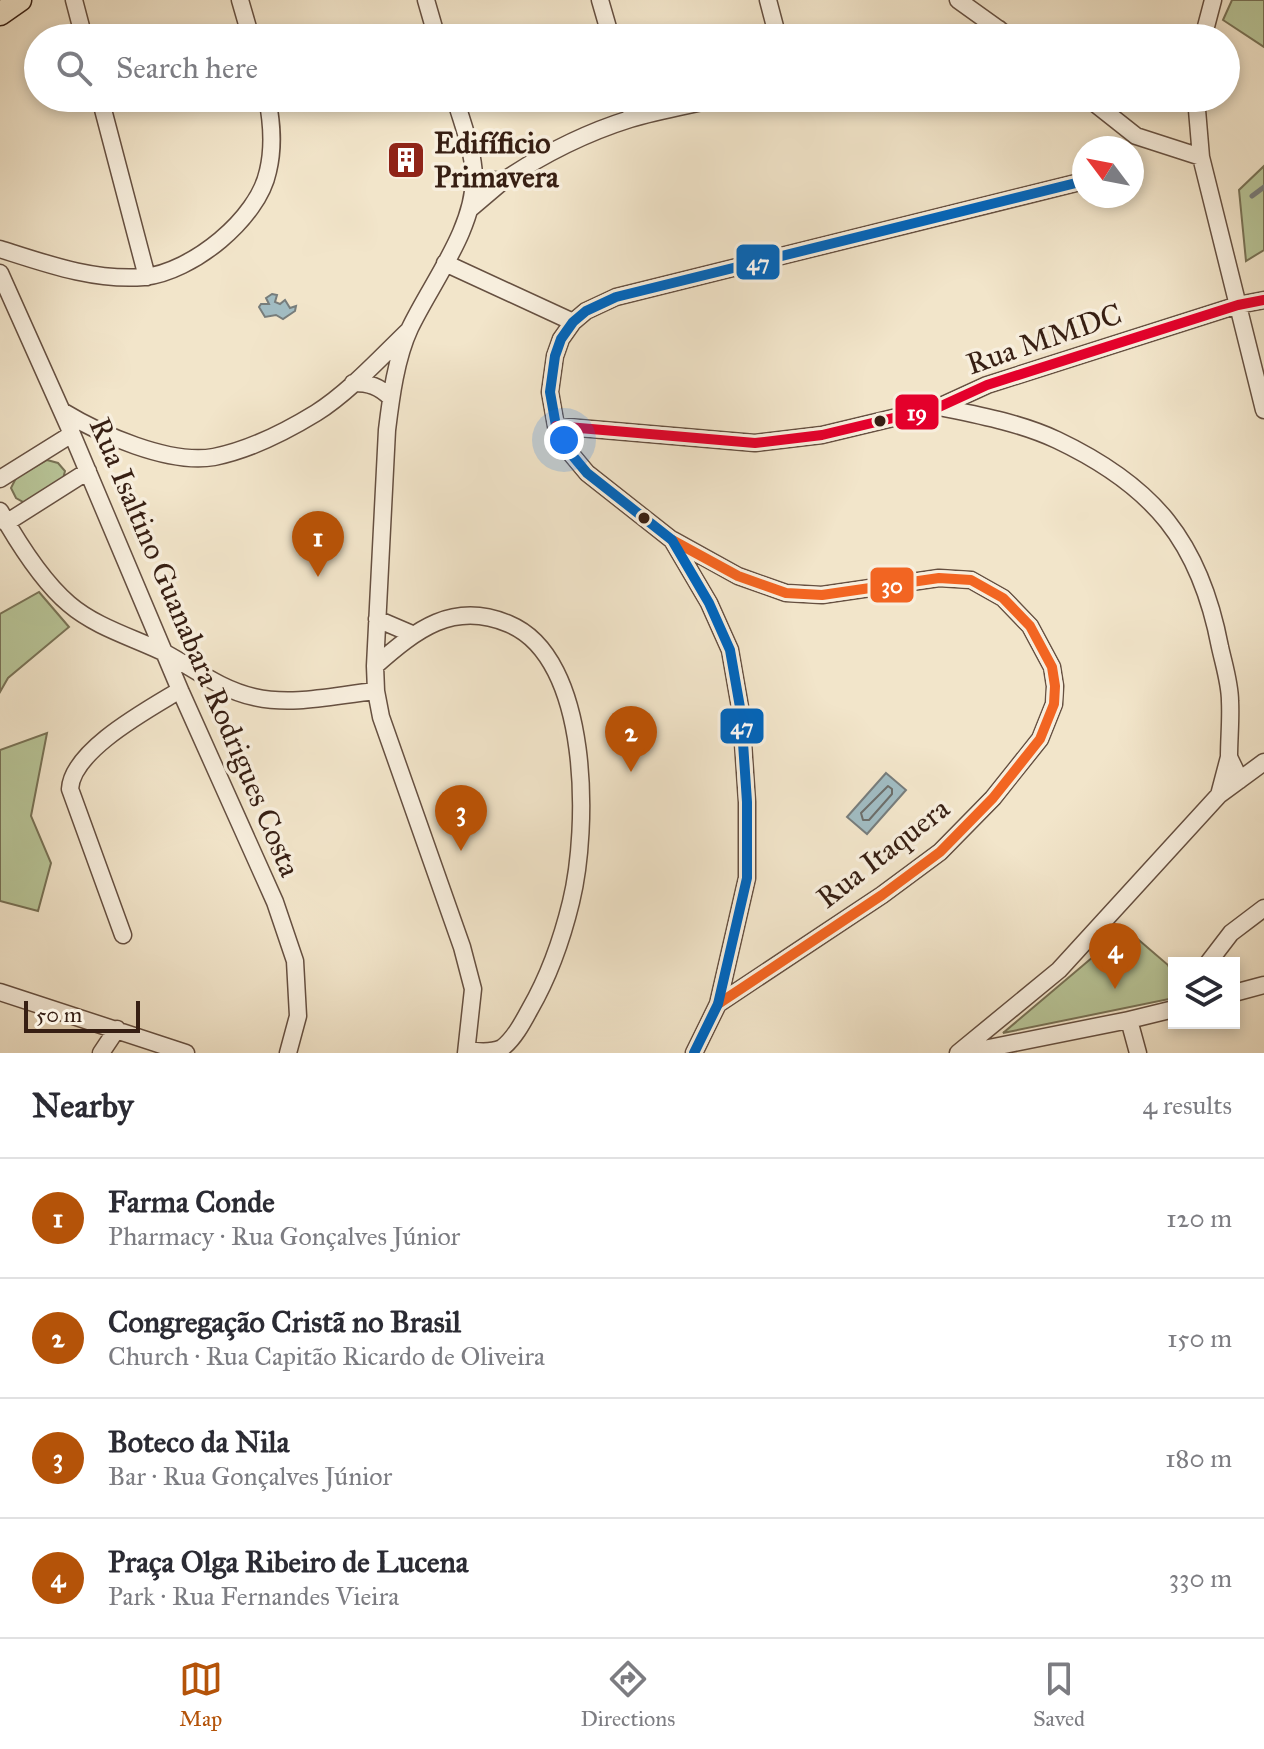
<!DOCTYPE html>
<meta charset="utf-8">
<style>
body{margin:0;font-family:"IM FELL Great Primer",serif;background:#f7f7f7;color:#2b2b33}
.controls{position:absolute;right:24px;bottom:24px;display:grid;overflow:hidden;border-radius:0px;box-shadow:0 4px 12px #0003}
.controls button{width:72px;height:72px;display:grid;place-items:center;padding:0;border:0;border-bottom:2px solid #e1e1e2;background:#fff;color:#2b2b33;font:40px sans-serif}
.compass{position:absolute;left:1072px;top:136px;width:72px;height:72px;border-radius:50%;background:#fff;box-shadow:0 4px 12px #0003;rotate:302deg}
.scale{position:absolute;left:24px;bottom:20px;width:116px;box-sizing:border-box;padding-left:8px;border:4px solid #371f13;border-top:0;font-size:22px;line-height:28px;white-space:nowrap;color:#371f13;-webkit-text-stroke:6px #f7eedd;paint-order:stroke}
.you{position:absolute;left:564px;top:440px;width:28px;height:28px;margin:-20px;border:6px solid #fff;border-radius:50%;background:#1a73e8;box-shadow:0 0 0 12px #1a73e833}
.badge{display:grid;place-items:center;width:52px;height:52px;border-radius:50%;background:#b45309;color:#fff;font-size:26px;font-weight:700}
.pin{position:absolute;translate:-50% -66px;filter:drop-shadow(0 2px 4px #0008)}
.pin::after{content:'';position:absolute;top:42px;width:28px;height:24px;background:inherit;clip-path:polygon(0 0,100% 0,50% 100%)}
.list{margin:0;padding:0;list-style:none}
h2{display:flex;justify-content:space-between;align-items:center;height:104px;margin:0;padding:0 32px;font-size:34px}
h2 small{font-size:26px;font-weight:400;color:#7c7c81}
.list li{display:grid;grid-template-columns:52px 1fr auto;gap:24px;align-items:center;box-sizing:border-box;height:120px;padding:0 32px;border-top:2px solid #e1e1e2}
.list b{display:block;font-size:30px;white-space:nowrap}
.list p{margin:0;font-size:26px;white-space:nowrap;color:#7c7c81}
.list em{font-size:26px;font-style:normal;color:#7c7c81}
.icon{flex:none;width:44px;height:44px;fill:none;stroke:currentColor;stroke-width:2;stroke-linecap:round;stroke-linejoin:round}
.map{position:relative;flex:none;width:1264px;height:1053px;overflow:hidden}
.search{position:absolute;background:#fff;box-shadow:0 4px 12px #0003;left:24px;right:24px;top:24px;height:88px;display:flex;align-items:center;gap:20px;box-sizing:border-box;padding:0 28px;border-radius:44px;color:#7c7c81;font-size:30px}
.sheet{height:584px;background:#fff}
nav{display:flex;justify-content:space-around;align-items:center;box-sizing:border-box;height:112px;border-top:2px solid #e1e1e2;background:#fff;font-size:22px;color:#7c7c81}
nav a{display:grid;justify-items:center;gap:4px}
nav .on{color:#b45309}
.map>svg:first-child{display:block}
.green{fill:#b8c598;stroke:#787256;stroke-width:2}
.water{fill:#a1bcc2;stroke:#777d7c;stroke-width:2}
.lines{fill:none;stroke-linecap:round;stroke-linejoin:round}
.shore{stroke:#6c6e6a;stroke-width:2}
.stream{stroke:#777d7c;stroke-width:5}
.minor-casing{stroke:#665041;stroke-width:19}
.major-casing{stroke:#371f13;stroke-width:25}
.minor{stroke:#f7eedd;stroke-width:16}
.major{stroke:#f2e5ca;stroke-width:22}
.bus-1-casing{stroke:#f7eedd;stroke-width:16}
.bus-2-casing{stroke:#f7eedd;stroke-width:16}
.bus-3-casing{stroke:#f7eedd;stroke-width:16}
.bus-1{stroke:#f26522;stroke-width:10}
.bus-2{stroke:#0065bd;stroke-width:10}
.bus-3{stroke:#e4002b;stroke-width:10}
.bus-dot{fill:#371f13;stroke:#f7eedd;stroke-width:3}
.labels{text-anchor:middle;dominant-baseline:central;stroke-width:7;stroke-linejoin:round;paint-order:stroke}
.poi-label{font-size:30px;font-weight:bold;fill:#371f13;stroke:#f7eedd;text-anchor:start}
.street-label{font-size:30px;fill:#371f13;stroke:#f7eedd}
.line-badge{stroke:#f7eedd;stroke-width:3}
.badge-label{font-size:22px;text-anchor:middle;font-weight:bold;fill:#fff}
</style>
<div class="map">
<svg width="1264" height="1053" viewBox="0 0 1264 1053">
<rect width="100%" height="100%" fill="#f2e5ca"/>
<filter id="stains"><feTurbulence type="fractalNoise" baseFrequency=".0025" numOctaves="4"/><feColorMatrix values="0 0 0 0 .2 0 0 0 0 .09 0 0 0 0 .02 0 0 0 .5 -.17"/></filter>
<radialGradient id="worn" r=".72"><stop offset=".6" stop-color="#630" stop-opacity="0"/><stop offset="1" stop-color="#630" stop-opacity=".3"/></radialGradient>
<path class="green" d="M1232,0H1264V47L1223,20Z
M1264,166V250L1246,261L1239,190Z
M47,460L58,463L65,471L63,479L25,503L16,498L11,488L16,478Z
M39,592L69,627L8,678L0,692V614Z
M47,733L31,816L51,863L38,911L0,901V750Z
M1126,929L1168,965L1174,978V998L1003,1033Z"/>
<path class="water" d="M272,294L277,295L275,302L280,304L285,300L290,308L296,306L295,311L283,319L276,315L265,317L259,307L261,304H269L266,298Z
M886,773L906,790L867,834L847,817Z"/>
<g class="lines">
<path class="shore" d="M888,786L892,789V794L869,820H863L861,813Z"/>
<path class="stream" d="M1252,196L1264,187"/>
<g class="minor-casing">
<path id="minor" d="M74,0L84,38
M240,0L251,38
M426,0L437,38
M600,0L611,38
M768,0L778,38
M958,0L1011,38
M963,38L999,29
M1203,38L1213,0
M100,98L147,277
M455,98C462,123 473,149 474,176C475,228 432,282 410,328C396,358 391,397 387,430L375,666L376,691L381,717L462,947L473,989L466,1053
M628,98L633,118
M1088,98L1136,136L1201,157
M1196,98L1201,157L1264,410
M503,181C542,155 585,133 630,119C659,110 691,105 720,98
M470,209L503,181L474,178
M0,249C47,264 94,281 144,277C192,272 258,219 268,171C274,146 272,123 267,98
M445,263L573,322
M0,273L72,434L180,690L275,902L295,961L298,1016L288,1053
M353,383C369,383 379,386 391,398
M939,407C978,415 1021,423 1057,440C1154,486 1200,542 1220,647C1224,665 1230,684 1230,701C1231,720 1229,738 1229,757
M62,411C100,434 169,465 214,457C249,450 285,432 316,413C349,392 379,359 408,331
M556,426L755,443L822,435L939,407L987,385L1238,305L1264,300
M0,479L72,434
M0,511C17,541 43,582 69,604C97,628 135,638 167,654C196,670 222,690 254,697C294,706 335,695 376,691
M6,523L88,471
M673,540L738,576L786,593L822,595L939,578L971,580L1003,598L1030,626L1052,667L1055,686L1054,704L1040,739L993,798L940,852L882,895L718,1004
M377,619L412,634
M375,666C416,630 453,600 509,624C591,658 589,829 571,902C562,939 549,976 530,1009C523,1022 514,1039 502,1048C491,1053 479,1052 467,1050
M1219,795L1229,757L1240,780
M123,935L70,789C72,750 149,709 180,690
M1208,963L1231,933L1264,908
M0,992L186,1053
M1234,993L1264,985
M1129,1020L1138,1053
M101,1053L117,1029
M694,1053L718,1004L747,878V802L741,713L730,650L709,603L672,540L587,473L562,443L556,426L550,392L555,356L561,339L573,322L586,311L616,297L1084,181
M958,1053L1059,970L1219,795L1264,762
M964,1053L1129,1020L1174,1009"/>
</g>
<g class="major-casing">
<path id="major" d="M0,14L20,0"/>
</g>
<use href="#minor" class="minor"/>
<use href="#major" class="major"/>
<g class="bus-1-casing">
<path id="bus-1" d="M672,540L738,576L786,593L822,595L939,578L971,580L1003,598L1030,626L1052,667L1055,686L1054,704L1040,739L993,798L940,852L882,895L718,1004"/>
</g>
<g class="bus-2-casing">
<path id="bus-2" d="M694,1053L718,1004L747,878V802L741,713L730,650L709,603L672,540L587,473L562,443L556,426L550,392L555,356L561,339L573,322L586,311L616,297L1084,181"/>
</g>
<g class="bus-3-casing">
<path id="bus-3" d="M556,426L755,443L822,435L939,407L987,385L1238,305L1264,300"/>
</g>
<use href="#bus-1" class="bus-1"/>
<use href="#bus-2" class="bus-2"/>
<use href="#bus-3" class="bus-3"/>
</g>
<defs>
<g id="building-square" transform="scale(2)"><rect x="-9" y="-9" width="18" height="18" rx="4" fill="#8f2418" stroke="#f7eedd"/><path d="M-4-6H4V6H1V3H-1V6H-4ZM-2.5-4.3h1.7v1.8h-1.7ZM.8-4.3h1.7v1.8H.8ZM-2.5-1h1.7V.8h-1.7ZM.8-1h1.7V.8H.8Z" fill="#fff"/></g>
</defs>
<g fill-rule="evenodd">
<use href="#building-square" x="406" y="160"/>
</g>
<g class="bus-dot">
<circle cx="880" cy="421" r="7"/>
<circle cx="644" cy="518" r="7"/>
</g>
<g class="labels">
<g class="poi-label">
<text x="434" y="143">Edifíficio<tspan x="434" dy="34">Primavera</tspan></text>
</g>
<g class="street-label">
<text transform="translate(1044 339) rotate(-19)">Rua MMDC</text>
<text transform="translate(195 647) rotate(67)">Rua Isaltino Guanabara Rodrigues Costa</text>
<text transform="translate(883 853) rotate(-38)">Rua Itaquera</text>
</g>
</g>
<g class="line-badge">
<rect x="735" y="243" width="46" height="38" rx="8" fill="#0065bd"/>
<rect x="894" y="393" width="46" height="38" rx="8" fill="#e4002b"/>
<rect x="869" y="566" width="46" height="38" rx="8" fill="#f26522"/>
<rect x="719" y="707" width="46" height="38" rx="8" fill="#0065bd"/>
</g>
<g class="badge-label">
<text x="758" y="270">47</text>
<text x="917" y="420">19</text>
<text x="892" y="593">30</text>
<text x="742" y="734">47</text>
</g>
<rect width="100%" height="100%" filter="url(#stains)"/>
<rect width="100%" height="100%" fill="url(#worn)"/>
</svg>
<div class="controls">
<button><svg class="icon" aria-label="layers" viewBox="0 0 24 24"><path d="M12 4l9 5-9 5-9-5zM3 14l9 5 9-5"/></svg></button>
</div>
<svg class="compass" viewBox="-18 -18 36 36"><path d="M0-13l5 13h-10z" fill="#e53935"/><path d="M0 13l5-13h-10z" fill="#7c7c81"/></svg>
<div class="scale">50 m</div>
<div class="you"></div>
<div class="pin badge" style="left:318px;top:577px">1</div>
<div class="pin badge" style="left:631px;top:772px">2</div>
<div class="pin badge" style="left:461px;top:851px">3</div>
<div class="pin badge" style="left:1115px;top:989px">4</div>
<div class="search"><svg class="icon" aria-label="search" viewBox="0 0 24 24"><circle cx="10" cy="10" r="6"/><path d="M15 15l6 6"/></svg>Search here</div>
</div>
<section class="sheet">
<h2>Nearby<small>4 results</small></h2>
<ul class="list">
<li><span class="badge">1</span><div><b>Farma Conde</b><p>Pharmacy · Rua Gonçalves Júnior</p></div><em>120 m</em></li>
<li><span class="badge">2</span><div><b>Congregação Cristã no Brasil</b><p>Church · Rua Capitão Ricardo de Oliveira</p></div><em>150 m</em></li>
<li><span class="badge">3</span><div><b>Boteco da Nila</b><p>Bar · Rua Gonçalves Júnior</p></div><em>180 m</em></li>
<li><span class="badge">4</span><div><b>Praça Olga Ribeiro de Lucena</b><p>Park · Rua Fernandes Vieira</p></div><em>330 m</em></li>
</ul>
</section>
<nav>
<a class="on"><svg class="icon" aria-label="map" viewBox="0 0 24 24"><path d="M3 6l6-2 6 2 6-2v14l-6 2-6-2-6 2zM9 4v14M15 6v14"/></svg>Map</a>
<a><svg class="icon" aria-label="directions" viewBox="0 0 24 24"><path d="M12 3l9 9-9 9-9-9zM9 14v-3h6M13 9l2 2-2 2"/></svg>Directions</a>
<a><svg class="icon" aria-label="saved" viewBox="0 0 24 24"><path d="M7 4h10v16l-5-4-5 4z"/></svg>Saved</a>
</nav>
